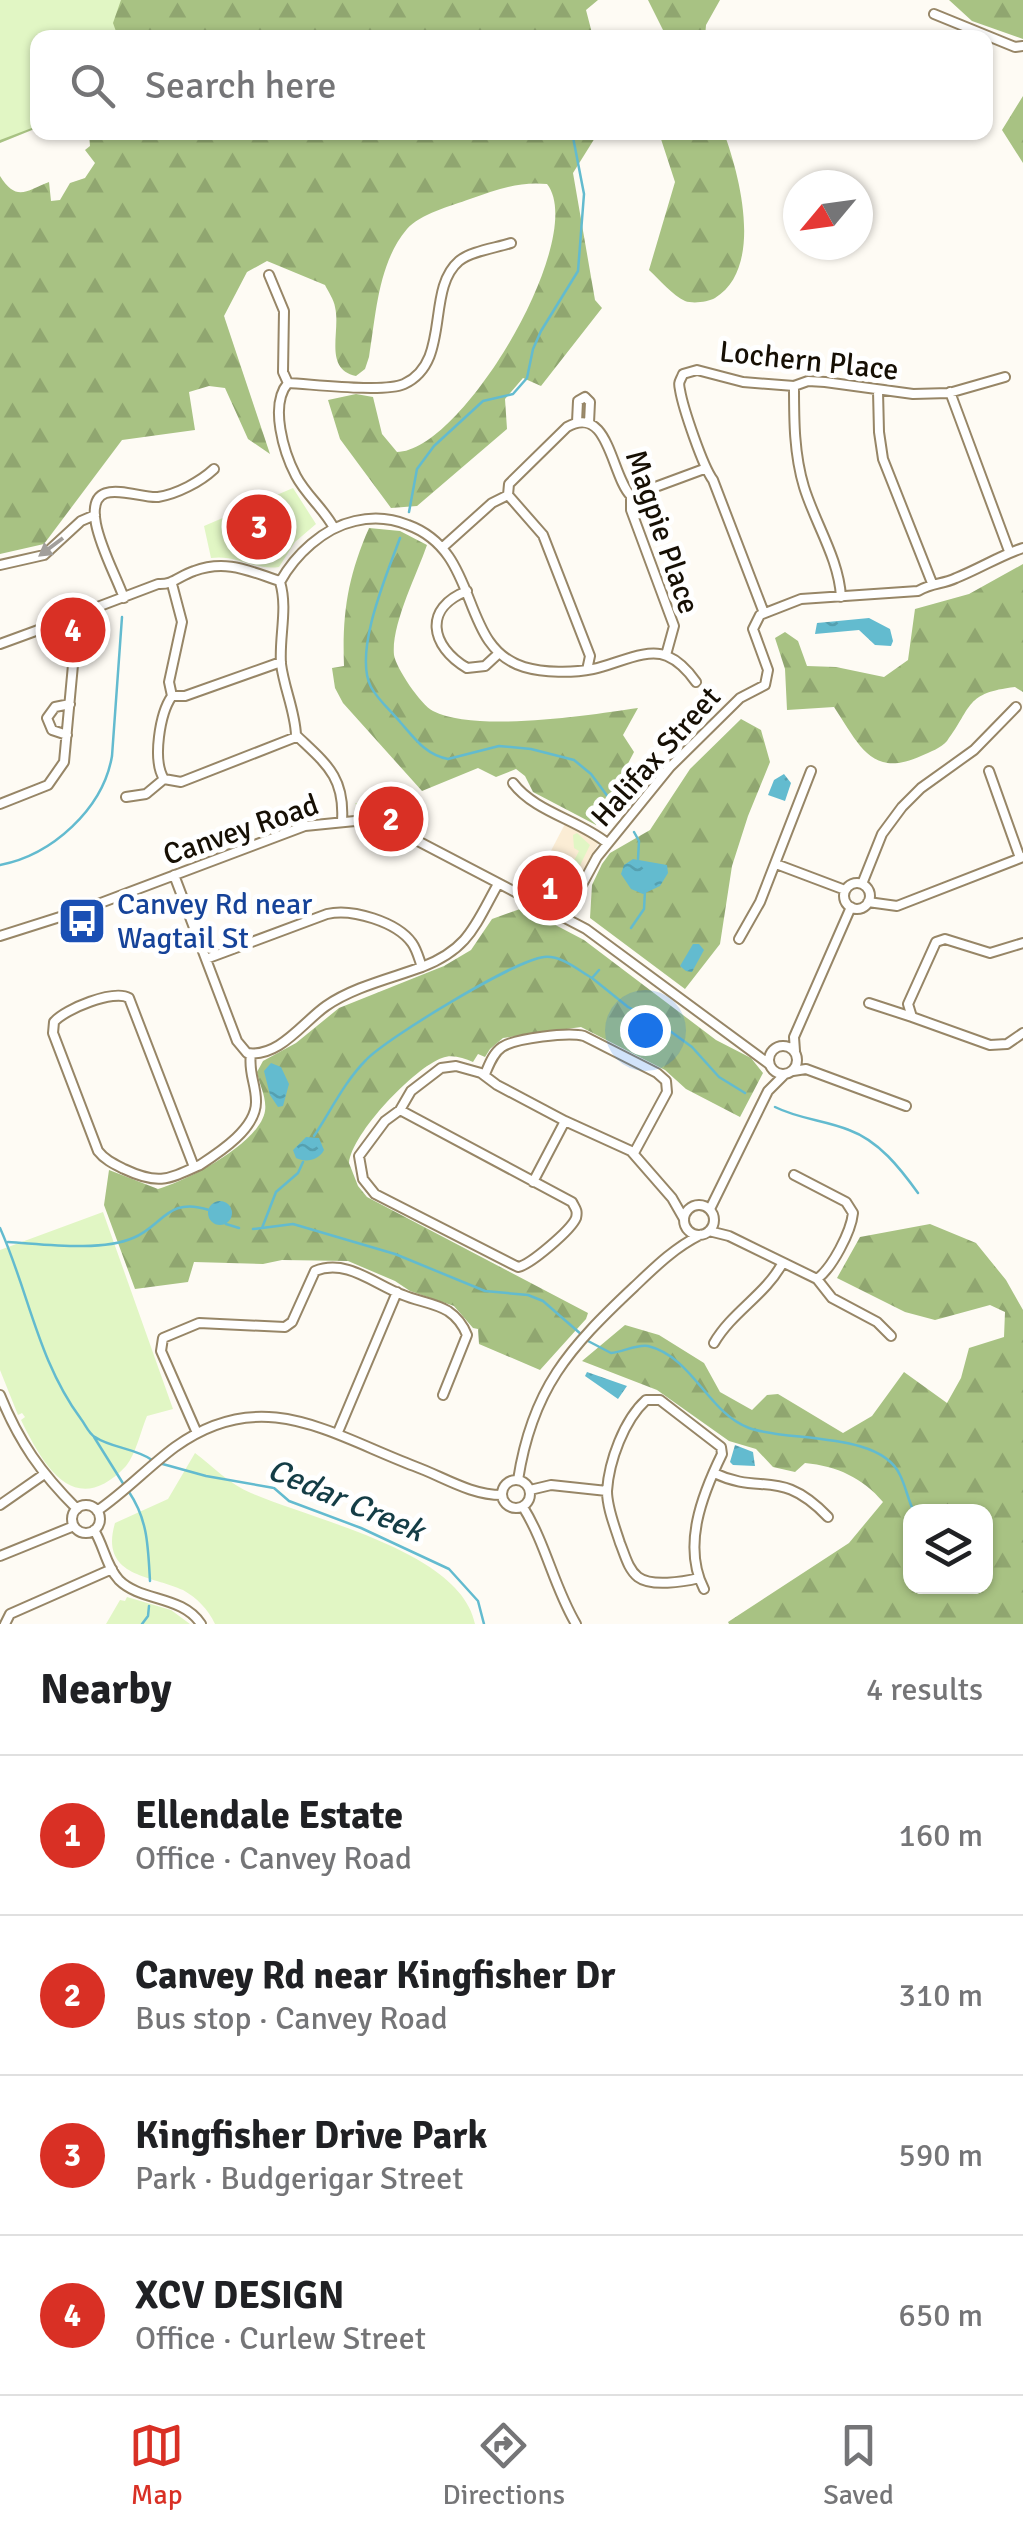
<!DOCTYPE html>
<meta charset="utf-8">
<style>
body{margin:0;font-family:Signika,sans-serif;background:#f2f2f2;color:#202124}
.controls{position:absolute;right:30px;bottom:30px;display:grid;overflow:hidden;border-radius:20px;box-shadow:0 2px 8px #0004}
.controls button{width:90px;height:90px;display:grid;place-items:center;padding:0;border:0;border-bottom:2px solid #e0e0e0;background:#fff;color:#202124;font:50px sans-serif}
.compass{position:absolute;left:783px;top:170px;width:90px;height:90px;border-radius:50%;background:#fff;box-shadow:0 2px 8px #0004;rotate:241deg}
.you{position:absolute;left:645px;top:1030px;width:35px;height:35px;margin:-25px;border:8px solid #fff;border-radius:50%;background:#1a73e8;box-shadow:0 0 0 15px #1a73e833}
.badge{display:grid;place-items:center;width:65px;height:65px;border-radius:50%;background:#d93025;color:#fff;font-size:32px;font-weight:700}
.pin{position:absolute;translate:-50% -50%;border:5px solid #fff;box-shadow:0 2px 10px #0006}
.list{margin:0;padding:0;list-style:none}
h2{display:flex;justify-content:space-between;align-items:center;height:130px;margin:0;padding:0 40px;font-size:42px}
h2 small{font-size:32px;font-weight:400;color:#757577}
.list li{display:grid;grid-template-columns:65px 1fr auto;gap:30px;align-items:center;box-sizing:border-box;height:160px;padding:0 40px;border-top:2px solid #e0e0e0}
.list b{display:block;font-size:38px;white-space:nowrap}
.list p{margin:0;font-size:32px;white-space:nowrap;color:#757577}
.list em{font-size:32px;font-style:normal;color:#757577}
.icon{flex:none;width:55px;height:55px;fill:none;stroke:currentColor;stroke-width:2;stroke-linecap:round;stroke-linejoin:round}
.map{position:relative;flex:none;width:1023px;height:1624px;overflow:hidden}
.search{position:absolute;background:#fff;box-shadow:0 2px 8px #0004;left:30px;right:30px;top:30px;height:110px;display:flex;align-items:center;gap:25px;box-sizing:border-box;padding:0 35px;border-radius:20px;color:#757577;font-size:38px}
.sheet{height:770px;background:#fff}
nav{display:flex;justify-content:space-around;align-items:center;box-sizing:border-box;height:140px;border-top:2px solid #e0e0e0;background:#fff;font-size:28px;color:#757577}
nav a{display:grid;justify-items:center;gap:5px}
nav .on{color:#d93025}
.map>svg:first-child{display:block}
.built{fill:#fbedd5}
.forest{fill:url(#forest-firs);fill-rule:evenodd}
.green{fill:#e1f6c4}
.water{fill:url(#water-ripples)}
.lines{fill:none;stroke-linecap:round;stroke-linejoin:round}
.stream{stroke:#63bbcf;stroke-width:2.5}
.minor-casing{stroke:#978667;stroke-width:12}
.minor{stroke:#fff;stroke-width:8}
.oneway{fill:#a29f9b}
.labels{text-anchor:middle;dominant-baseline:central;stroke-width:10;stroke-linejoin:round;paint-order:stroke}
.street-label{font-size:30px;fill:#160f04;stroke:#fff}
.transit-label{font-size:30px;fill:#164399;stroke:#fff;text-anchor:start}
.water-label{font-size:32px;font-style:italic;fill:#143d46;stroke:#fff}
</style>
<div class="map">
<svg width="1023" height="1624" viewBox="0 0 1023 1624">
<defs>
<pattern id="forest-firs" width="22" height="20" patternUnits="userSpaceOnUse" patternTransform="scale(2.5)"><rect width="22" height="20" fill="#a8c283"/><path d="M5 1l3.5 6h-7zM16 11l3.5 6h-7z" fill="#90a670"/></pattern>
<pattern id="water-ripples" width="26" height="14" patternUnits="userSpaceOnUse" patternTransform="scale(2.5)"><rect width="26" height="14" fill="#63bbcf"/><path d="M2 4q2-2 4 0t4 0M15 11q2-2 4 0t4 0" fill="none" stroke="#55a0b0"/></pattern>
</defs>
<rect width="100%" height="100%" fill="#fefbf4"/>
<path class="built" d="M566,822L596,838L598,844L574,890L563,903L553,905L530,891Z"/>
<path class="forest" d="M0,0H598L586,10L593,37L38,38L37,128L0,143Z
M648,0H720L706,25L705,37L667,38Z
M949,0H1023V39L972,21Z
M1023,96V163L1002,130Z
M89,133H598L573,173L595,300L602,308L541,386L523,378L505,399L507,429L417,506L391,508L340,439L328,400L356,394L373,397L382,434L397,452C462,452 589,237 547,184C519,181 496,190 470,199C451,206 420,214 407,229C378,263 376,315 369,357L365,369L356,376C323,369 341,332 335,307C334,300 328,291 325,285L267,261L247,272L224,316L270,454L248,439L225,388L209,386L189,392L195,430L122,440L44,544L0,554V176C17,203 27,190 49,182L51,201L60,200L70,183L85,178L95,163L85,150L90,146Z
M659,133H724C740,176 764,268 715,298C708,302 693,304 685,301C673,296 659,279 649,270L675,182Z
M369,528L400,531L427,545C417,574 391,625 394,655C396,668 421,705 433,711C476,733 590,715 638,708L623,735L634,752L596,825L533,792L525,776L516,769L496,777L478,768L422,791L343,703L335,688L332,668L344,666C342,613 348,576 369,528Z
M1023,564V692L1015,687C965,693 973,706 947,741C941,748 930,752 921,756C871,779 859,744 834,707L787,710L785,669L775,638L785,632L798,641L807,666L836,667L884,677L908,660L915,609L969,594Z
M741,719L761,730L770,762L748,816L732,866L720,944L685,989L590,918L592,885L602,864L610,853L650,830L690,769Z
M523,908L584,940L716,1040L751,1058L763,1073L740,1117L686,1089L665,1070L581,1027L503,1038L490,1049L485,1057L478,1054L473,1062C463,1058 452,1054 442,1058C414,1068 352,1133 349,1163L358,1186L367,1197L588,1313L586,1319L540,1370L479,1344L478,1329L473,1328L454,1306L410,1291L395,1281L348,1261L282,1260L263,1264L194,1262L188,1282L135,1289L104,1205L109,1170L158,1189C187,1181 260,1143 265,1111C267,1098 259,1084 257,1072L263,1061L296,1043L339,1008L444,966L471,950L492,919Z
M930,1224L976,1243L1006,1280L1023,1310V1624H729L728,1622L849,1543L883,1502C863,1478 837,1466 805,1463L795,1472L773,1467L756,1449L729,1441L657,1390L582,1361L625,1325L659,1335L704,1363L720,1392L752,1410L767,1395L778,1394L843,1433L872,1416L904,1372L947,1403L961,1378L969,1348L1004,1337L1005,1312L990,1305L935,1320L905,1312L837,1278L860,1237ZM910,1512H986V1586H910Z"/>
<path class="green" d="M0,0H121L113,23L118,37L38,38L37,126L0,140Z
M293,488L316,524L295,542L279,567C256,571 236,554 211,558L204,526Z
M405,796L396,815L380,810H359L355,803L376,805Z
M577,833L590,845L565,896L555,902L540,890L554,895L558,888L554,885L556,881L562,884L579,851L574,848L573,835Z
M103,1212L173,1409L147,1416C141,1430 136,1454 126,1466C75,1520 44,1467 21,1420L25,1417L22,1413L18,1415L0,1370V1250Z
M195,1453C212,1466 231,1485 251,1493C312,1520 461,1551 475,1624H215C208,1609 197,1598 183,1590C151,1575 99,1577 115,1523L168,1499Z
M127,1597L171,1610L190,1624H106L120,1600L125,1601Z"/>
<path class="water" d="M869,618L890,629L893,641L891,646L875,645L859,630L815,634L817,623Z
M784,774L791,783L785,801L768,795L774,780Z
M633,859L667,865L668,873L660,886L643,894L631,889L621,874L624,865Z
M693,944H699L704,950L692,972L686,971L680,966Z
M271,1063L281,1067L289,1084L283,1106L278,1107L270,1095L264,1071Z
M306,1137L319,1138L324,1150C319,1160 306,1163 296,1158L293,1150Z
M208 1213a12 12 0 1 1 24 0a12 12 0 1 1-24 0Z
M587,1372L627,1386L618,1399L585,1376Z
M735,1445L753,1452L755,1466L733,1465L730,1462Z"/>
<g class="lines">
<path class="stream" d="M409,512L417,469L434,446L483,401L513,394L527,378L533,349L541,331L578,271L584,194L572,132
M400,538C387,574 353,652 371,687C378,700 391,711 401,723C415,739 426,755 448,759L499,746L531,749L574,760L591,774L617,809
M634,832L639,841L638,859
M0,865C52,855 103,809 112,756L122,617
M631,928L644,909L645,891
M592,978L628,1007L659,1023L692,1047L719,1077L745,1093
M775,1107C799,1119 824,1120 849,1130C879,1141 900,1168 918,1193
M314,1136C330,1112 345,1081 366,1060C387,1038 515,960 544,957C561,955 578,970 592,978L599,970
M226,1224L239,1228
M0,1228C29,1293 38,1361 81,1419C85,1424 89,1434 95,1437C111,1448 135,1448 152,1460
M262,1228L293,1224L395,1254L485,1291L528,1295L543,1301L582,1335
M253,1229L262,1228L276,1192L298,1173L303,1162
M8,1242C43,1244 100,1252 133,1238C163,1226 167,1196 209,1210
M588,1341L611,1353C623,1352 637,1344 648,1346C693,1357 708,1413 749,1428C786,1442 880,1431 900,1475C906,1487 908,1500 914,1512
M94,1437L124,1485
M159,1463L206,1476L274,1488L289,1501L361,1528L449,1569L478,1601L484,1624
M129,1492C148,1520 148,1547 150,1581
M142,1624L148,1616L149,1606"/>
<g class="minor-casing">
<path id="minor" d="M934,14L1015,47L1023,46
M269,275L284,311L283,372L288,383C269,405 284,453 296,476C306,495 324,509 334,528
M288,383C312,384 384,393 404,384C452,362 425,290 459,261C471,251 496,248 511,243
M794,386C794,420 794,454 804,487C815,523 839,559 841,597
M878,391L879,432L883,459L932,583
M950,392L1009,551
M577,422L578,401L585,397L590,402L589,423
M508,495L543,535L590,656L587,670
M631,496L704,469
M443,547L492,503L508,495L509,484L567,427C609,403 611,476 631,496V510L674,626L666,655
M0,565L44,555L81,521L95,515
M467,591C423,608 430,646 467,668L485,666L498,654
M124,598C115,574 101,549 96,524C86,472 137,499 158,497C177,494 200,482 214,469
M764,613L713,480C703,467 683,408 680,390C678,381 680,382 683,374L697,370L743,382L794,386L808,381L825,382L913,394L949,393L1005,377
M0,644L52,625L64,626L71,617L158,584C173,585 179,576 194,571C226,559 249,571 280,581
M172,696H185L281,662
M67,735L52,730L47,718L55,707L70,704
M989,771L1020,858
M164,779C152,760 160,713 172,696L169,682L182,622L172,584
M164,779L181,782L296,737
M513,783C535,812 579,820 607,843
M126,797L146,794L164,779
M0,804L48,785L64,762L74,654L64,626
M342,821C345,776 325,763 296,735C295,711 284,688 281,664C279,636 288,609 280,582C295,555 323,528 355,521C372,517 391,518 408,525C482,552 458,647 524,667C544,673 573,673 593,669C615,665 646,647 667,656C679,661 689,672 696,682
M776,864L845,890
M174,875L237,1041L247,1053C279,1058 303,1022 326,1006C353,987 392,978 422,967
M844 896a13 13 0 1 1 26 0a13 13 0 1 1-26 0Z
M862,884L882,834L902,807L921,788L974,750L1016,707
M868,902L897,906L1023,857
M564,918L597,857L670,767L740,698L765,685L768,670L753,629L760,615L801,599L918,591C934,582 941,585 956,578C979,569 1001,555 1023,548
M0,936L82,910L305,826L355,821L382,826L412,838L586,929L769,1064
M739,939L760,902L811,771
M1023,943L990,953L945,939L936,942L908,1004L912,1017L990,1045L1007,1044L1023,1033
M206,959L327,914C352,908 397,922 412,943C417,950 419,959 422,967C469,949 475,925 498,884
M869,1003L912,1017
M769 1060a14 14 0 1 1 28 0a14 14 0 1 1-28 0Z
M795,1051L794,1037L851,907
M793,1071L806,1069L906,1106
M485,1074C489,1065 493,1053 502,1047C516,1038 568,1032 584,1036L657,1073L666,1081L667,1092L634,1153
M400,1110L572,1202C575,1208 578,1210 576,1218C571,1230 530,1265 518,1267L375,1194L363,1179L359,1156L385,1121Z
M400,1110L411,1091L441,1068L456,1066L481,1073L497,1085L565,1121L631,1151L672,1198L684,1219
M194,1167L129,998C114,989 65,1009 54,1022L53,1033L98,1151C105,1160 114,1164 124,1169C158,1185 167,1180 200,1165C220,1152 257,1128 256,1101C256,1084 248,1072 251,1054
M794,1175L846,1202L853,1213C851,1232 832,1268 817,1279
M533,1182L565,1121
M684 1220a15 15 0 1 1 30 0a15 15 0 1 1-30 0Z
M710,1209L768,1091L785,1074
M709,1231L729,1236L817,1279L832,1298L877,1322L891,1336
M714,1343C732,1312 765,1295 782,1264
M0,1395C19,1442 41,1473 77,1509
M338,1432L397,1292
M197,1433L161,1351L163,1338L199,1323L285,1327L292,1322L315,1271C347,1258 375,1285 403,1295C417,1301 435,1303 448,1311C457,1317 463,1325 467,1335L443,1395
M714,1473C762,1496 780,1467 828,1517
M502 1494a14 14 0 1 1 28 0a14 14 0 1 1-28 0Z
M518,1480C532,1389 569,1348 634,1287C655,1267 674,1248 700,1235
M530,1490L551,1485L607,1491
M0,1505L43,1475
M72 1519a14 14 0 1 1 28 0a14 14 0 1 1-28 0Z
M523,1507C546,1544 554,1587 576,1624
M97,1511C125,1492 148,1467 175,1447C262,1384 330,1434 414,1466C444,1477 470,1495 502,1495
M94,1530C104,1546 106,1566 119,1580C141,1602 182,1595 201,1624
M0,1556L74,1526
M699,1578C683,1582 651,1587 638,1577C628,1569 625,1555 620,1543C615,1527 607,1508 607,1491C609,1461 624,1420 646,1400H660L721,1447L722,1454C702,1495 682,1546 704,1589
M5,1624L10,1614L112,1569"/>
</g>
<use href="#minor" class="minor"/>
</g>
<defs><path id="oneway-solid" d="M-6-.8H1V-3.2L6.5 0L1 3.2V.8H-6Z" transform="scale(2.5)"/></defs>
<use class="oneway" href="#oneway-solid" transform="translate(51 547) rotate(143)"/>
<defs>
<g id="bus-square" transform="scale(2.5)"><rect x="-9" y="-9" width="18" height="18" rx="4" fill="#1a4fb4" stroke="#fff"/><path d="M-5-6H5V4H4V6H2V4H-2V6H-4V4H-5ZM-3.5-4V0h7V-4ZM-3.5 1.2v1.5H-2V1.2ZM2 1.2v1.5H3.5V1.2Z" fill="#fff"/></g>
</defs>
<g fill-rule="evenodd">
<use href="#bus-square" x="82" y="921"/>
</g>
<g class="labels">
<g class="street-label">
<text transform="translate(809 361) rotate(6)">Lochern Place</text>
<text transform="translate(662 532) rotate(71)">Magpie Place</text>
<text transform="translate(656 757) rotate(-48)">Halifax Street</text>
<text transform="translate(241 830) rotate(-19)">Canvey Road</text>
</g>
<g class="transit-label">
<text x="117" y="904">Canvey Rd near<tspan x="117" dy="34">Wagtail St</tspan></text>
</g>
<g class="water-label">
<text transform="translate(346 1500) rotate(23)">Cedar Creek</text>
</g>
</g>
</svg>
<div class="controls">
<button><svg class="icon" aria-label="layers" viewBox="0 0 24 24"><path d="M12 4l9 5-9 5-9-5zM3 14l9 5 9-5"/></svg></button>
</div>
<svg class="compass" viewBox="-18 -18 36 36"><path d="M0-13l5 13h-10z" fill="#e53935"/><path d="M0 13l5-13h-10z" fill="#757577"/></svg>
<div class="you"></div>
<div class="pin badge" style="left:550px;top:888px">1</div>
<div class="pin badge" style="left:391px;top:819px">2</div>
<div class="pin badge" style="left:259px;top:527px">3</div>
<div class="pin badge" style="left:73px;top:630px">4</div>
<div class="search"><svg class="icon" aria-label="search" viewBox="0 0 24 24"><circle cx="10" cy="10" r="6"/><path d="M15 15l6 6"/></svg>Search here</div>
</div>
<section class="sheet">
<h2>Nearby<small>4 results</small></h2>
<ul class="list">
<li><span class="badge">1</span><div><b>Ellendale Estate</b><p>Office · Canvey Road</p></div><em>160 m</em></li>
<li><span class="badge">2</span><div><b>Canvey Rd near Kingfisher Dr</b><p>Bus stop · Canvey Road</p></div><em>310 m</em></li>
<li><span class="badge">3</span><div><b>Kingfisher Drive Park</b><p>Park · Budgerigar Street</p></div><em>590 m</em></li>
<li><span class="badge">4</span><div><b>XCV DESIGN</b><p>Office · Curlew Street</p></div><em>650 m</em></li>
</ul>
</section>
<nav>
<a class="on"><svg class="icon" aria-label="map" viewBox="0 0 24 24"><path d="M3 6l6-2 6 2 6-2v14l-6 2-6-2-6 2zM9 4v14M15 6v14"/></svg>Map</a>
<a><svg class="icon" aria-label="directions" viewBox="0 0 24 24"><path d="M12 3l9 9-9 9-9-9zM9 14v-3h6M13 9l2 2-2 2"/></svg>Directions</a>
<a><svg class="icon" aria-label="saved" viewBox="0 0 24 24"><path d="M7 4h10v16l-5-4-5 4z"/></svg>Saved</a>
</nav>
